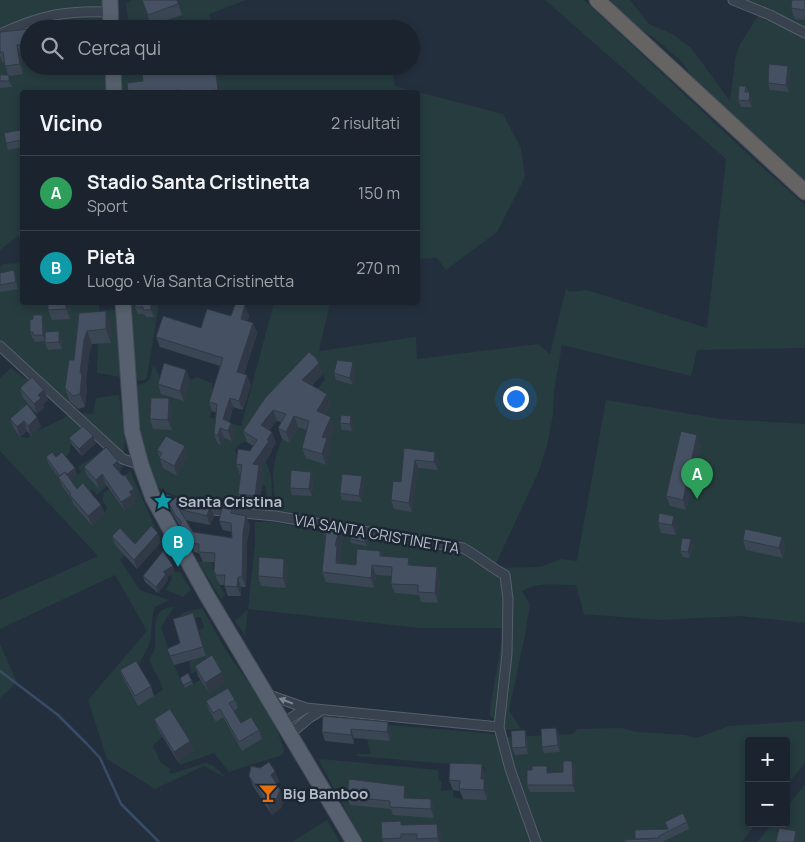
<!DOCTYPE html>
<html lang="it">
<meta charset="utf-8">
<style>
body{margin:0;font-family:Manrope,sans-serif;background:#282f3a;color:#f1f3f6}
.controls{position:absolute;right:15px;bottom:15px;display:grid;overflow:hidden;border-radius:5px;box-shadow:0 2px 8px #0003}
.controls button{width:45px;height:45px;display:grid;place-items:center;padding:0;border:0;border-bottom:1px solid #39404a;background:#1b232e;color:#f1f3f6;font:25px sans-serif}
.you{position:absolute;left:515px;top:398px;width:18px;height:18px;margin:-12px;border:4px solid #fff;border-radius:50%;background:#1a73e8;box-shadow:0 0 0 8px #1a73e833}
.badge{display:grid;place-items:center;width:32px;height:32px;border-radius:50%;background:#8ab4f8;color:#fff;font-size:16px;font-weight:700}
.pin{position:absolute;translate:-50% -41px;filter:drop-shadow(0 1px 2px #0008)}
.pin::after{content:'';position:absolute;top:26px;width:18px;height:15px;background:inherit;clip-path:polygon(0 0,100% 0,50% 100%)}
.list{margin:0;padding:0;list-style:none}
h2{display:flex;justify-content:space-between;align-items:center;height:65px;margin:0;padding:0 20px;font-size:21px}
h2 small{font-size:16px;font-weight:400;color:#a0a4aa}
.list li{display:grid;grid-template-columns:32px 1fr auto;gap:15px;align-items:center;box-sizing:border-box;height:75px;padding:0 20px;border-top:1px solid #39404a}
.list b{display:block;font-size:19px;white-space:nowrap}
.list p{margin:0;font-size:16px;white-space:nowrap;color:#a0a4aa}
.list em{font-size:16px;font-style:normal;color:#a0a4aa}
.icon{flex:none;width:28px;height:28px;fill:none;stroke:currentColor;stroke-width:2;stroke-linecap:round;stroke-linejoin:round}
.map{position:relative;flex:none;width:805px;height:842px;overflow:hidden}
.search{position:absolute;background:#1b232e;box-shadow:0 2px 8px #0003;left:20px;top:20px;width:400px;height:55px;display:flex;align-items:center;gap:12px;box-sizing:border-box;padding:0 18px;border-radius:28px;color:#a0a4aa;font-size:19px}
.panel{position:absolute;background:#1b232e;box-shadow:0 2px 8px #0003;left:20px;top:90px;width:400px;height:215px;border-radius:5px}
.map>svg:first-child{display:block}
.green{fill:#263c3f}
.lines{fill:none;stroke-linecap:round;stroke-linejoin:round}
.stream{stroke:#394c67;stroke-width:2.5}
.minor-casing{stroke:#565f6c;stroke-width:11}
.primary-casing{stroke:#414a57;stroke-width:17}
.trunk-casing{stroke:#434c59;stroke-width:17}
.minor{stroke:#38414e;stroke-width:9}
.primary{stroke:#56606e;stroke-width:15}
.trunk{stroke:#656462;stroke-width:15}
.wall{fill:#3b4654}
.shaded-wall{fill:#303945}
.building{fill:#455162;stroke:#303945}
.oneway{fill:#7c8592}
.labels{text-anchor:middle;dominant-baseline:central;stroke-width:5;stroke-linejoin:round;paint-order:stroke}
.poi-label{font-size:15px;font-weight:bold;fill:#b4bcc9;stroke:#1d2633;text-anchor:start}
.street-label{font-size:15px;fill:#b4bcc9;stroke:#1d2633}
</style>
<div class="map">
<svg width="805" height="842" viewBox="0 0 805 842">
<rect width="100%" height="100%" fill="#242f3e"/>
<path class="green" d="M0,0H104L105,29H29V66H107L108,92H22V233L0,250Z
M132,0H246L209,14L215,29H130L126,4Z
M545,0H584L750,156L805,205V348L697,350L691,376L562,345L554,391L553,415L547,446L538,473L494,568L540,567L561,559L577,561L606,400L720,419L805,424V623L740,616L660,620L584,614L576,585C558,585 538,581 522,591L530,605L525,635L509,710L521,729L504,730L501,724L489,715L504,628H420L248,609L245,633L250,642L235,621L248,609L255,542V522H274L343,536L462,551L486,569H493L479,554L277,514C276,500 271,478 274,465C280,431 304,406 325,380L323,374L254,430L247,442C240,442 237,446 235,451L239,457C244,457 250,456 255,457C276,461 271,490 272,506L270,507L267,503L266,486L262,485L259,513C239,510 169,501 157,485C155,482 154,478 152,475C141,446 138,415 136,385C151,383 150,380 153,366L156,369L161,382L190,380L197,377L212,383V389L219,391L210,417L241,426L274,303H330L319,351L416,337L417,359L538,344L550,354L566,289L570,292L587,290L707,328L726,159Z
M610,0H630L649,24L674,35L692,49L730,101L736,55L740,44L760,13L805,36V181L729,111L701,89L682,62L653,37L638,28Z
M740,0H805L795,19L805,20V30Z
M119,66H391L395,86L503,114L521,148L525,177L497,232L446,270L437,258L418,259V92H120Z
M22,263V302L99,303V311L118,309L121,377L97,373L98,343L111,342V324L77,352L70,404L29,370L0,342V267L4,264Z
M130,303H159L147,377L144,380L135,381Z
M11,368L36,386L35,411L14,429L20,437L28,438L37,431L66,417L68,414L98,441L96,443L86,432L70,446V452L65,458L73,478L81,472L78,467L105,449L124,465L121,470L109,456L99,489L107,481L109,484L97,495L93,490L86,493L73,504L91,525L105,514L107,507L102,500L104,493L130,471L156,529L120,560L140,590L169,600L155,607C150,619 153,632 149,644C146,654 138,660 139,671L124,680L138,705L163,690C161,685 160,680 157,675C155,671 151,666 150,661C149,656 152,655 154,651C159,637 147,607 174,607L161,627C168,648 174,668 185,688L201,680L209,693L199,669L191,674L189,661L206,656L199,630L204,628L201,617L177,620L182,613L202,608C211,622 218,638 227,652C249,685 274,712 284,751L282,755L229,772L214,753L180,765L178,762L193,752L162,737L153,746L161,763L171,769L169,771L171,774L205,763L212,765L225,776L224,777L204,766L155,789L107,759L88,700L147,631L115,575L0,629V600L98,556L0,451V378Z
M119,395L125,440L124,453L81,416L83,413L93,414L96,398Z
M198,562H212L213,571L218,572L217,580L225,595L221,599Z
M175,572H180L191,590L183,597L166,590L172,578L170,575Z
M0,644L17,682L0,698Z
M805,721V763L786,786V741H749V823H756L742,842H540L514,766L506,737L573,734L577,729L622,728L637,732L685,735L696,738L729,726Z
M367,723L496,734L506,770L532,842H363L319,761L321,759L438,770L439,781H442L441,791L453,790V797L463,799L485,789V767L357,756V754H371L367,739Z
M805,785V842H757L773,823H786V807Z
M327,820L340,842H292Z"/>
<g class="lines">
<path class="stream" d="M0,671L58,715L87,744L100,758L121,804L159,842"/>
<g class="minor-casing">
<path id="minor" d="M733,0L770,15L805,33
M0,34C42,15 65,10 111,12
M0,346L123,459L141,465
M201,506L214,510L275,516L463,548C478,556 490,567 505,575L508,599L507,654L499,727L510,769L536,842
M266,694L306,708L499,727
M283,723L306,708
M290,734L309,718L322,710"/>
</g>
<g class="primary-casing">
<path id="primary" d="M110,0L111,29
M113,66L114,92
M123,302L132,431L141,465L153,498L206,594L354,842"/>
</g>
<g class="trunk-casing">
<path id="trunk" d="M597,0L805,192"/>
</g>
<use href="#minor" class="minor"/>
<use href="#primary" class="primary"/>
<use href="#trunk" class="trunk"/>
</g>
<path class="wall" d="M142,0H177L182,15L151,25Z
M805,0V20L795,19L791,8Z
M29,29V54L21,55L23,74L9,76L11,82L12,87L0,88V75H8L4,62H2L0,56V32Z
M214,66L215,74H216L219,83L221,92H128L143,81Z
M788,66L790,72L789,92L770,90L768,83Z
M746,86L748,92L752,99V107H741L738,100Z
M22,137V147L8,150L6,143Z
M14,270L16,277L18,289L0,292V273Z
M48,302H69L70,319L52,320L48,310Z
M135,302H154V317H146L144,314H138L135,307Z
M79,313L111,324V343L92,344L89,354L86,383L87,387L85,407L78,409L70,402L65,388L74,360Z
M249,315L247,321L253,323L257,333L244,374L251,385L243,410L233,407L229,422L231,423L235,433L232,441L224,438L221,445L218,444L214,435L217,413L212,411L209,402L220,366L160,347L156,337L201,328L231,316Z
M44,322L45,341L35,342L34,339H33L30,332Z
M61,338L62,349L48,350L45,343Z
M353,362L355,369L353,385L336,380L334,373Z
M186,370L190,380L184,401L161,394L158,384Z
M323,374L312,385L327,394L331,405L325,415L335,428L328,442L331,449L326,465L306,458L302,448L307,430L298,427L290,443L282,439L278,428L281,422L277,421L269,430L276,443L272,449V451L261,469L263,476L259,507L242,504L238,494L241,475H240L236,464L250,451L253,446L247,442L243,431Z
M20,388L44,390L48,400L43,404L44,408L37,414L23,398Z
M172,408V430L153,429L150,419Z
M37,417L41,427L31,436L27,431L20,437L14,429L10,419Z
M340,423H354L352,431L342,430Z
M69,438L96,443L82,456L72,445Z
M701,445L686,510L670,506L666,496Z
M404,448L439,460L438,470L418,468L412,512L394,509L391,500L401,482Z
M157,450L188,456L177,476L163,468Z
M46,457H56L75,468L77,475L70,480L77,489L101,505L105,514L92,526L73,504L72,500L62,486L58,477L48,463Z
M84,467L121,470L119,472L137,498L133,501L135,504L125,511L105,483L99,489L87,476Z
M311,472L313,478L312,496L292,495L290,488Z
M364,483L362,502L342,500L340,493Z
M164,494L210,507L214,516L210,525L185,520L193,532L232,538V532L223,530L219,521L232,509L234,514L246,516L250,526L247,542L246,587H241V596H228L224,585H220L217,580L214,571V562H203L199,553L194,552L184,534L181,527L179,525L167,504Z
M658,523L678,526L676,535L661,533Z
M340,526L343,536L340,552L341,556L340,563L356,565L380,551L382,556L411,565L440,577L438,603L421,602L419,595L395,593L391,584L392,576L376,575L374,588L326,582L322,572L325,538L324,533Z
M112,536L135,544L161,542L137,569L115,545Z
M367,536L368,539L367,546L351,543L350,539Z
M782,537L785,547L783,558L746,550L743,540Z
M691,539L693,546L690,558L683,557L680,551Z
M284,559L288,569L286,588L261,586L258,576Z
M175,572L167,577L168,580L158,593L145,582L143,576Z
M196,622L206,656L174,665L167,649L180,643Z
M195,666L226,682L209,693L198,676Z
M120,670L151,686L154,696L138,706L124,680Z
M180,678L192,681L193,684L185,688Z
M235,700L238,708L234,711L241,723L259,730L262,739L242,751L223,717L216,722L209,710L206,701Z
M323,716L391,731L390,741L354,738V744L325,741L322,732Z
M154,719L190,741L194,751L178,762L158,729Z
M556,728L559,735L560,752L544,753L542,747Z
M525,730L527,737L528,754L515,755L512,748Z
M572,761L575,768V792H530L527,785L550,773L563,772Z
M482,764L485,774V781L488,789L487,800L463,799L460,791L453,790L449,780Z
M275,771L279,781L276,784L280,790L284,800L281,808L272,815L253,786L249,776Z
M408,795V798L431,799L434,808V818L393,815L391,809L350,805L347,797Z
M665,822H687L689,829L662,842H625L636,839L667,829Z
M403,825L441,834V842H383L382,839Z"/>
<path class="shaded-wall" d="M51,19L54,29H52Z
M17,45L21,55L23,74L20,64Z
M211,66H214L216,84L212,74Z
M788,66L790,72L789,92L786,85Z
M216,74L219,83L221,92H219L218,90Z
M9,75L11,82L12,87L9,81Z
M750,92L752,99V107L749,101Z
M14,270L16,277L18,289L16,282Z
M66,302H69L70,319L66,309Z
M151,302H154V317L151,310Z
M245,305L249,315L244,329L241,319Z
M106,311L111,324V343L106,329Z
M42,315L44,322L45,341L43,335Z
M253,323L257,333L241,382L237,372Z
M59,331L61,338L62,349L59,342Z
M87,331L92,344L89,354L86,383L87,387L85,407L80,394V373L84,340Z
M353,362L355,369L353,385L350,378Z
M319,363L323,374L306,390L302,380Z
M186,370L190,380L184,401L180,391Z
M247,375L251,385L243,410L239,401Z
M44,390L48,400L43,404L44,408L37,414L34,404L38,395Z
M327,394L331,405L321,422L317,411Z
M169,398L172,408V430L168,420Z
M230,398L233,407L226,429L223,419Z
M273,410L277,421L265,436L261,425Z
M294,416L298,427L290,443L286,432Z
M351,416L354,423L352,431L350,424Z
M37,417L41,427L31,436L28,426Z
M331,417L335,428L328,442L331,449L326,465L322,454V437Z
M24,421L27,431L20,437L17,427Z
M231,423L235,433L232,441L228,431Z
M220,428L224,438L221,445L218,435Z
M272,432L276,443L272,449V451L261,469L263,476L259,507L255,496L253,464L267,440Z
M697,435L701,445L686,510L683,500Z
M93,436L96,443L82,456L79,449Z
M185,446L188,456L177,476L174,466Z
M435,452L439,460L438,470L434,462Z
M415,460L418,468L412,512L409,503Z
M118,461L121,470L116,474L113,465Z
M75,468L77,475L64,484L62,478Z
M311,472L313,478L312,496L309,489Z
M102,474L105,483L99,489L96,480Z
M362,476L364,483L362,502L359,496Z
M134,489L137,498L133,501L135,504L125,511L121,502L129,492Z
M101,505L105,514L92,526L88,516Z
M210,507L214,516L210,525L207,516Z
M246,516L250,526L247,542L246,587L242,577L243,532Z
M674,516L678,526L676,535L672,525Z
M340,526L343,536L340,552L341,556L339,573L336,563L335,546Z
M158,533L161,542L137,569L134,560Z
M367,536L368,539L367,546L365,542Z
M782,537L785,547L783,558L779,548Z
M691,539L693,546L690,558L688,552Z
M284,559L288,569L286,588L283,578Z
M372,565L376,575L374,588L371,578Z
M173,566L175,572L167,577L168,580L158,593L156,587L163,572Z
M437,567L440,577L438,603L435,593Z
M238,577L241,587V596L237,587Z
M193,613L196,622L206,656L203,647Z
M222,672L226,682L209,693L205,683Z
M388,722L391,731L390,741L387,732Z
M556,728L559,735L560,752L558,745Z
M351,729L354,738V744L351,735Z
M525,730L527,737L528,754L526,747Z
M190,741L194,751L178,762L174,752Z
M572,761L575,768V792L573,785Z
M482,764L485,774V781L488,789L487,800L481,779Z
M275,771L279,781L274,785L271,775Z
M405,786L408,795L407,806L404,798Z
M280,790L284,800L281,808L272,815L268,805Z
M431,799L434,808V818L431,809Z
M437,824L441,834V842H439L438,838Z
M796,831L798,838V842H794Z"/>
<path class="building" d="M142,0H177L178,4L148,15Z
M792,0H805V10L791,8Z
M51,19L52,29H37H39L38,21Z
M29,29V44L17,45L20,64L5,66L3,52H0V32Z
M769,64L788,66L786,85L768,83Z
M141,66H211L212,74H216L218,90L198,92H180V90L162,92H128L127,83L143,81Z
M0,75H9V81H0Z
M739,86H746L745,92H750L749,101L738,100Z
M20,130L22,140L6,143L4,133Z
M22,231V248L19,232Z
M14,270L16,282L0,285V273Z
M48,302H66V309L48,310Z
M135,302H151V310H143V307H135Z
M236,302L245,305L241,319L253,323L237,372L247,375L239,401L230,398L223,419L231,423L228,431L220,428L218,435H214L217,404L209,402L223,358L156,337L163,316L201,328L207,309L231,316Z
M106,311V329L87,331L84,340L80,373H82L80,394L73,396L65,388L69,360H74L79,313Z
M33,315H42L43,335H33V332H30V320L33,319Z
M59,331V342L45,343V332Z
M309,352L315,357L319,363L302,380L327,394L317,411L331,417L322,437L327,438L322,454L302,448L309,421L294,416L286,432L278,428L286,414L273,410L261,425L272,432L267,440L269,441L253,464L259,465L255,496L238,494L242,465L236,464L238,449L250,451L257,440L243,431L265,398Z
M337,360L353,362L350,378L334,373Z
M164,363L186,370L180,391L158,384Z
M32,377L44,390L38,395L41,398L34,404L20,388Z
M151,398H169L168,420L150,419Z
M27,404L37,417L28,426L24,421L17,427L10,419Z
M341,415L351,416L350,424L340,423Z
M83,426L93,436L79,449L69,438Z
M681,431L697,435L683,500L666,496Z
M166,436L185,446L174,466L159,458L162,453L157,450Z
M106,447L118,461L113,465L123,476L125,475L134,489L129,492L132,495L121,502L102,474L96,480L84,467Z
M404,448L435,452L434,462L415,460L409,503L391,500L393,481L401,482Z
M52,452L56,457L62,452L75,468L66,475L65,472L60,476L46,457Z
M291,470L311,472L309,489L290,488Z
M65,472L77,489L83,483L101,505L88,516L70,495L71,494L58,477Z
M342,474L362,476L359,496L340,493Z
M164,494L210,507L207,516L179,509L193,532L232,538L231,523L219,521L222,508L232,509L231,513L246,516L243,532L242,577H238L237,587L224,586L225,575H216L214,571L215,553L199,552V544L190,543L180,524L182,522L175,515Z
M659,513L674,516L672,525L658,523Z
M326,523L340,526L335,546H337L336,563L356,565L357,549L380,551V556L409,558L408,565L437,567L435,593L418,592V585L391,584L392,567L372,565L371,578L322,572L326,534L324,533Z
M151,526L158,533L134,560L112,536L120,528L135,544Z
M745,529L782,537L779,548L743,540Z
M351,532L367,536L365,542L350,539Z
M682,538L691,539L688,552L680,551Z
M163,551L173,566L163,572L166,574L156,587L143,576Z
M259,557L284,559L283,578L258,576Z
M193,613L203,647L170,656L167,649L180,643L173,619Z
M212,655L222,672L205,683L195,666Z
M136,661L151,686L135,696L120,670Z
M188,673L192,681L183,685L180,678Z
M228,688L235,700L229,703L241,723L251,717L259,730L239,742L220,709L213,713L206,701Z
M170,709L190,741L174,752L154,719Z
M323,716L388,722L387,732L351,729V735L322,732Z
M556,728L558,745L542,747L541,729Z
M525,730L526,747L512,748L511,731Z
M563,761H572L573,785H527V770H532V766H547V773L563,772Z
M269,762L275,771L271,775L280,790L277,798L268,805L249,776L251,766L260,768Z
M450,763L482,764L481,779H484V790L459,789L460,781L449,780Z
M349,779L405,786L404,798L431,799V809L390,807V801L347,797Z
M683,813L687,822L659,836V838L635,839V830L668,829L665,822Z
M401,821V825L437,824L438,838L417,839V834H401V838L382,839L381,822Z
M779,828L796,831L794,842H776Z
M648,839V842H625L624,840Z"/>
<defs><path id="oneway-solid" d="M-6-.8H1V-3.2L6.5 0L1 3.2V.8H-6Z" transform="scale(1.25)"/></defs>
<use class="oneway" href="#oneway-solid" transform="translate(286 701) rotate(-159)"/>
<defs>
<g id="sight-bare" transform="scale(1.5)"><path d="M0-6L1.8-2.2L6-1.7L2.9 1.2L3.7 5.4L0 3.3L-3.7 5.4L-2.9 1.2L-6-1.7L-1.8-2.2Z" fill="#0f9aa8" stroke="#1d2633" stroke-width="2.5" paint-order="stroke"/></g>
<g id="bar-bare" transform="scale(1.5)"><path d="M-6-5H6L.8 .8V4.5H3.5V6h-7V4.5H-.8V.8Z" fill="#e8710a" stroke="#1d2633" stroke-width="2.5" paint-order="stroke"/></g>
</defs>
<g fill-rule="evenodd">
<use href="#sight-bare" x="163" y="501"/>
<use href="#bar-bare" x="268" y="793"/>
</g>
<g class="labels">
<g class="poi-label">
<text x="178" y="501">Santa Cristina</text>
<text x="283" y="793">Big Bamboo</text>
</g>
<g class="street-label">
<text transform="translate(377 534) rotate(10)">VIA SANTA CRISTINETTA</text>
</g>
</g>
</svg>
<div class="controls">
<button>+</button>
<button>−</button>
</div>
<div class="you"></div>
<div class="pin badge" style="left:697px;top:499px;background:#2e9e5b">A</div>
<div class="pin badge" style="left:178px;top:567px;background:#0f9aa8">B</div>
<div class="search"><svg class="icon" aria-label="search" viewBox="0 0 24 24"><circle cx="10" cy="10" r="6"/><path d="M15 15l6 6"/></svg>Cerca qui</div>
<section class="panel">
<h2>Vicino<small>2 risultati</small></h2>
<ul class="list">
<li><span class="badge" style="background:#2e9e5b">A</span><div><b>Stadio Santa Cristinetta</b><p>Sport</p></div><em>150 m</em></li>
<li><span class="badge" style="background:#0f9aa8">B</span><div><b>Pietà</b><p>Luogo · Via Santa Cristinetta</p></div><em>270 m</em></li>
</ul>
</section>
</div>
